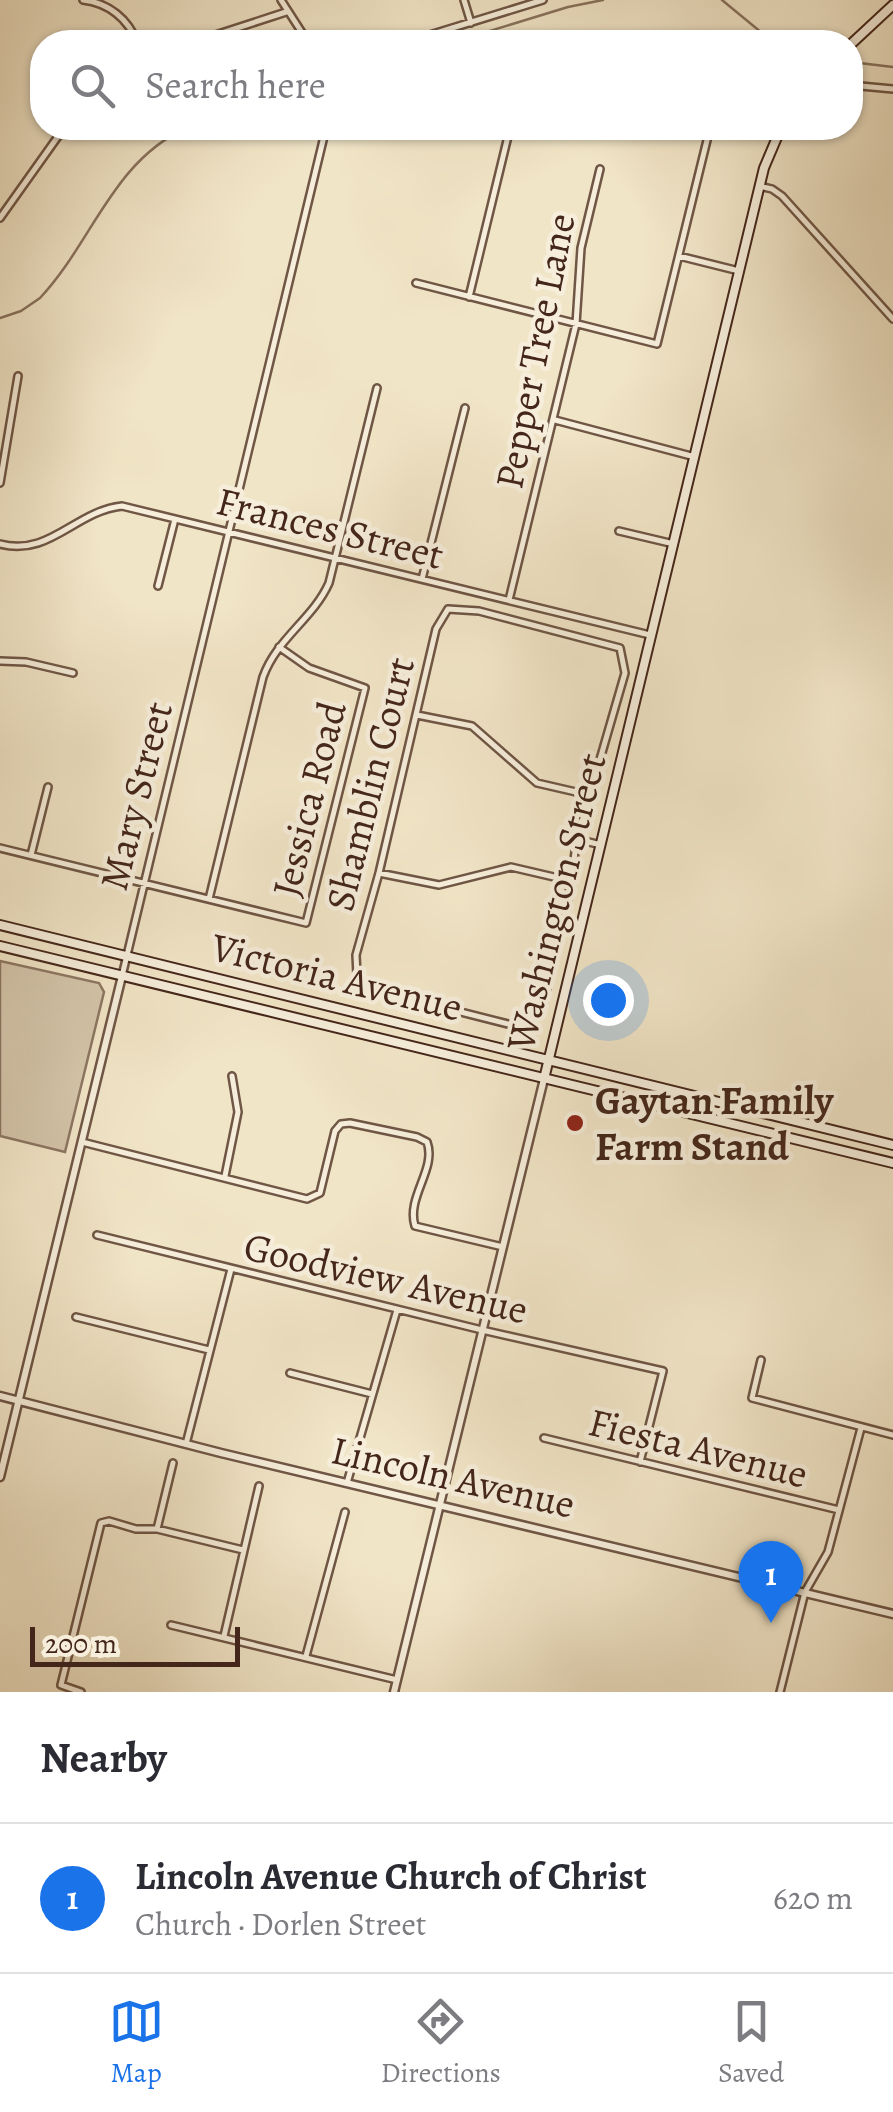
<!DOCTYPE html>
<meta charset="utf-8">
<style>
body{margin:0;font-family:Alegreya,serif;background:#f2f2f3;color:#2b2b33}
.scale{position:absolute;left:30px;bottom:25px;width:210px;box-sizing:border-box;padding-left:10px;border:5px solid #44261a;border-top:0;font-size:28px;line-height:35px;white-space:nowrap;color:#44261a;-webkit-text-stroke:8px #f6eedb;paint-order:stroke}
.you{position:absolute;left:608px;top:1000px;width:35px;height:35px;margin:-25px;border:8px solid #fff;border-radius:50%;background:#1a73e8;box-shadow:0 0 0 15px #1a73e833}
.badge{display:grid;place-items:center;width:65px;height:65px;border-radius:50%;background:#1a73e8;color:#fff;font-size:32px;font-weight:700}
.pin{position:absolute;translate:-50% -82px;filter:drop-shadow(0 2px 5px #0008)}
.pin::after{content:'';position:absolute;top:52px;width:35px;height:30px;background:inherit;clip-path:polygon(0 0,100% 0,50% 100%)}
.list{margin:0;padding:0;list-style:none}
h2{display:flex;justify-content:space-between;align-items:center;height:130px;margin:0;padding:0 40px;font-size:42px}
h2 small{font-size:32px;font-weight:400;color:#7c7c81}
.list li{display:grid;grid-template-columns:65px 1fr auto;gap:30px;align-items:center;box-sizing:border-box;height:150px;padding:0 40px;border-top:2px solid #e1e1e2}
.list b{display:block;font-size:38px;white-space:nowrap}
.list p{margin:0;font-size:32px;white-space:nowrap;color:#7c7c81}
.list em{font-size:32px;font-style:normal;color:#7c7c81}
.icon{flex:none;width:55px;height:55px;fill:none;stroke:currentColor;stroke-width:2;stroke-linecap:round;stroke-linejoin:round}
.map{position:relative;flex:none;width:893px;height:1692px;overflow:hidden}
.search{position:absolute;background:#fff;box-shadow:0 2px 8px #0004;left:30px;right:30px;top:30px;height:110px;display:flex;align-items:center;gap:25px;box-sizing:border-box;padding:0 35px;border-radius:40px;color:#7c7c81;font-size:38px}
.sheet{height:280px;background:#fff}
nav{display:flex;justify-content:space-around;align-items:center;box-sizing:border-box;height:140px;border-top:2px solid #e1e1e2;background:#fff;font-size:28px;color:#7c7c81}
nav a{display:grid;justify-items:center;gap:5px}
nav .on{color:#1a73e8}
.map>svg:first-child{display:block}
.green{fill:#d4c5aa;stroke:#8c7662;stroke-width:2.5}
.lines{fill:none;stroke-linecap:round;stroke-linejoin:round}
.stream{stroke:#88725e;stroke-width:2.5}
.minor-casing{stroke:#6f5645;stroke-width:10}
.tertiary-casing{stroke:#6f5645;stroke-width:11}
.secondary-casing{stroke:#44261a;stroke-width:12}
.minor{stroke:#f6eedb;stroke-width:5}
.tertiary{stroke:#f6eedb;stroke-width:6}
.secondary{stroke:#f6eedb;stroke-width:8}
.poi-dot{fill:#8f2418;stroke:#f6eedb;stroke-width:4}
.labels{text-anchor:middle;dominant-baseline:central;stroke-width:9;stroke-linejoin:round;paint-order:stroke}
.street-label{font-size:40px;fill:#44261a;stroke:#f6eedb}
.poi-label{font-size:40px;font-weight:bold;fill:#44261a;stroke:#f6eedb;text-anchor:start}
</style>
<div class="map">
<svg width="893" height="1692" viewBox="0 0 893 1692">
<rect width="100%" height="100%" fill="#f1e5c7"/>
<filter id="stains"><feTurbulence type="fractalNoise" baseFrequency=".002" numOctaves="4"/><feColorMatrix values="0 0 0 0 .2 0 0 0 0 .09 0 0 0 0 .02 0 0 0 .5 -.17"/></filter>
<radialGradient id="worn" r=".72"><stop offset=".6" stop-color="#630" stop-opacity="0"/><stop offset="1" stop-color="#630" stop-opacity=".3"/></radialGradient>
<path class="green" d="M0,961L99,983L104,992L65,1152L0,1136Z"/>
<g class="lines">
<path class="stream" d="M722,0L773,42
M454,42L568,7L603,0
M851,62L893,67
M0,318L21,311L40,298C92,243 112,162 186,128"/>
<g class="minor-casing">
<path id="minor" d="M83,0C109,3 128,19 137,42
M281,0L308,42
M464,0L471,23
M194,42L286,12
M407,42L543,0
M850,85L893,89
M759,186L772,189L782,196L893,319
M0,218L64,128
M679,256L739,271
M416,283L657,344L710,128
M469,297L510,128
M555,420L695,457
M0,483L18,376
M619,531L674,544
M0,544C50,557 75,511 122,506L650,635
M422,579L465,408
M158,586L175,519
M509,600L576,324L581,248L600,169
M448,609L479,611L620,648L625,673L577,839L567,906L543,1004C535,1018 528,1024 512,1025L370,989L357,975L356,955L379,873L436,629Z
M0,661L26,662L73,673
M417,715L472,726L537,783L589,795
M577,839L601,845
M0,848L306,923L365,688L309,668L279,647
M31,855L48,787
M379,873L439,885L511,867L571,881
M209,899L263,677C277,638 313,619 329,583L377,388
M122,976L326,128
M82,1142L307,1199L320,1193L335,1131L341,1124L350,1123L417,1137L427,1142C437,1169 406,1197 415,1226L503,1247
M225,1176L238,1112L232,1076
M97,1235L482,1330L663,1371L640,1462
M76,1317L209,1350
M761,1360L752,1398L893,1435
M290,1373L372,1394
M544,1438L839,1510
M186,1444L231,1269
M347,1483L397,1310
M157,1529L173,1463
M171,1625L397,1680
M224,1636L259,1486
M306,1656L345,1512
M81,1692L61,1685L101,1523L109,1521L136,1529H157L243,1550
M780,1692L805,1592L828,1552L861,1428"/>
</g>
<g class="tertiary-casing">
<path id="tertiary" d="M0,1396L221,1453L893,1614
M0,1477L122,976
M394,1692L544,1079"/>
</g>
<g class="secondary-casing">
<path id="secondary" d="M850,45L893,5
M0,925L893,1145
M0,946L893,1163
M544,1079L764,168L781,128"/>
</g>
<use href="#minor" class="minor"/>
<use href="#tertiary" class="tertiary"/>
<use href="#secondary" class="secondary"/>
</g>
<circle class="poi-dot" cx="575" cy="1123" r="10"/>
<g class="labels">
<g class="street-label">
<text transform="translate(535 351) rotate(-79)">Pepper Tree Lane</text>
<text transform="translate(330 528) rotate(14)">Frances Street</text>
<text transform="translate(370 784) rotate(-76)">Shamblin Court</text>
<text transform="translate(136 796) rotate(-76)">Mary Street</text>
<text transform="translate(309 799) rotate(-76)">Jessica Road</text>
<text transform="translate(556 902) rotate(-76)">Washington Street</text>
<text transform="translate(337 977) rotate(14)">Victoria Avenue</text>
<text transform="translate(386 1278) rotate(13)">Goodview Avenue</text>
<text transform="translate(698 1448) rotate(14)">Fiesta Avenue</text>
<text transform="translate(453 1477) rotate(13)">Lincoln Avenue</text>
</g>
<g class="poi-label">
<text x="595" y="1100">Gaytan Family<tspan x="595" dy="46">Farm Stand</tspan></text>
</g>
</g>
<rect width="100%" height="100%" filter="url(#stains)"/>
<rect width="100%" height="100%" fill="url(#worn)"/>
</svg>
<div class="scale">200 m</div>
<div class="you"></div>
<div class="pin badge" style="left:771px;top:1623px">1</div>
<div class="search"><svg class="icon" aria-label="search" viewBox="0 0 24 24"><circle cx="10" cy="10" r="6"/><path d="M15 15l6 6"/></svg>Search here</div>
</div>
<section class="sheet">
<h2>Nearby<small></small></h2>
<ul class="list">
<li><span class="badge">1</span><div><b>Lincoln Avenue Church of Christ</b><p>Church · Dorlen Street</p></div><em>620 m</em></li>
</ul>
</section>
<nav>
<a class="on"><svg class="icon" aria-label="map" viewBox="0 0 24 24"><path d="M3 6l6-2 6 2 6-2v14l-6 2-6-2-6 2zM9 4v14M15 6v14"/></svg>Map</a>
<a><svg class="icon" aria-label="directions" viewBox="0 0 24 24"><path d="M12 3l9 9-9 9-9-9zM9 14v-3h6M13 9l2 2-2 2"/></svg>Directions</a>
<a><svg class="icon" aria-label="saved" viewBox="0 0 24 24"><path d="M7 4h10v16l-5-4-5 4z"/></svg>Saved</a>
</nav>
